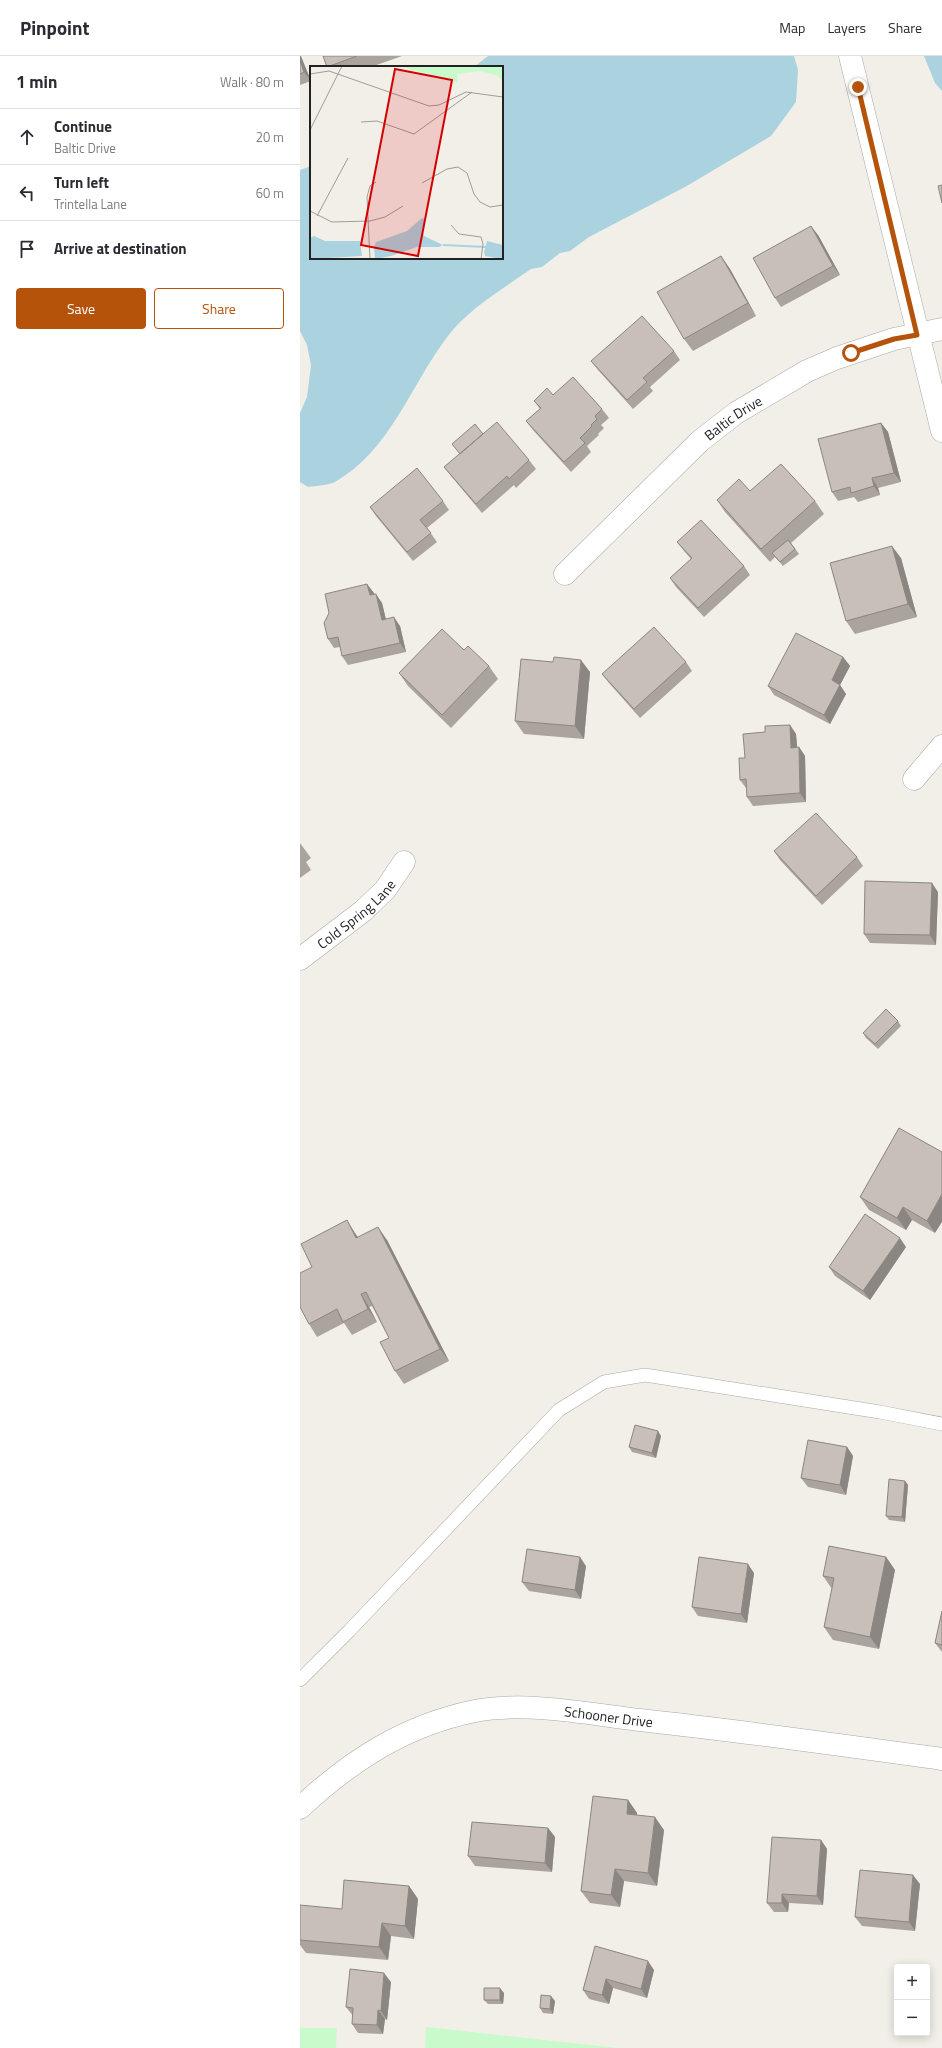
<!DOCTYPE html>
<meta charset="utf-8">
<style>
body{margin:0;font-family:"Titillium Web",sans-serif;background:#f2f2f3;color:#2b2b33}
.controls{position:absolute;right:12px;bottom:12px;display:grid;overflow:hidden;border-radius:4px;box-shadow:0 2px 10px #0003}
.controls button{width:36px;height:36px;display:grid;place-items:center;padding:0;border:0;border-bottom:1px solid #e1e1e2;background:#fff;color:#2b2b33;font:20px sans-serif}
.stop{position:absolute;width:12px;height:12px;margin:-9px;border:3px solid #b45309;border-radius:50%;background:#fff}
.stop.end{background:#b45309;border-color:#fff;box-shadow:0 1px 4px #0008}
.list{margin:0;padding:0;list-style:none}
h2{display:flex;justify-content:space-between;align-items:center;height:52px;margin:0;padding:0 16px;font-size:17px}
h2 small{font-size:13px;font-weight:400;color:#7c7c81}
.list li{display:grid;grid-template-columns:26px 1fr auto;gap:12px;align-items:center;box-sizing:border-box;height:56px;padding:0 16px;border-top:1px solid #e1e1e2}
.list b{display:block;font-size:15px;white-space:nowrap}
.list p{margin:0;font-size:13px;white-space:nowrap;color:#7c7c81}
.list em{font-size:13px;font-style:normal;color:#7c7c81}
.actions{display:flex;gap:8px;padding:12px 16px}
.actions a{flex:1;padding:9px 0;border:1px solid #b45309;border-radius:4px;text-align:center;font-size:14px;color:#b45309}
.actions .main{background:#b45309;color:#fff}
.icon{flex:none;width:22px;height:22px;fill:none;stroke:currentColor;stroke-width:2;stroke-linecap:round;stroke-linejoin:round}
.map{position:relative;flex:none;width:642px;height:1992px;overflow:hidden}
header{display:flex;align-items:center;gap:24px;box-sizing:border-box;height:56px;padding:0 20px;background:#fff;border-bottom:1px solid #e1e1e2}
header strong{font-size:19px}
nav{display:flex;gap:22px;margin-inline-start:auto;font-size:14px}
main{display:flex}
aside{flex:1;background:#fff}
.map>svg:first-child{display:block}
.park{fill:#c8facc}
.water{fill:#aad3df}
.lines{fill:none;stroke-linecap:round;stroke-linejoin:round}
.service-casing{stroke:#a9a9a9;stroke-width:14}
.minor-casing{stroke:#a9a9a9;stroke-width:23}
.service{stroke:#fff;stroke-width:13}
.minor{stroke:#fff;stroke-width:22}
.wall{fill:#aba49e}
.shaded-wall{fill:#8b8681}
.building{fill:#c7bfb8;stroke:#8b8681}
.route{stroke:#b45309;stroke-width:5}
.labels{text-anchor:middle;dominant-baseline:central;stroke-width:4;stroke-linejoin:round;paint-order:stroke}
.street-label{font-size:14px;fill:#222;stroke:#fff}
.inset-river{fill:none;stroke:#aad3df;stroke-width:2}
.inset-road{fill:none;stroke:#9f9d99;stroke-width:1}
.view{fill:#d40000;fill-opacity:0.15;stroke:#d40000;stroke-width:2}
.inset-edge{fill:none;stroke:#222;stroke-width:2}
</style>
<header>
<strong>Pinpoint</strong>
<nav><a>Map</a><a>Layers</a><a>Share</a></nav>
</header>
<main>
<aside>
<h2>1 min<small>Walk · 80 m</small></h2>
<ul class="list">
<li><svg class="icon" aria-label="ahead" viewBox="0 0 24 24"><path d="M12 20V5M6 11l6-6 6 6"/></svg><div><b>Continue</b><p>Baltic Drive</p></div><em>20 m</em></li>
<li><svg class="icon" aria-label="left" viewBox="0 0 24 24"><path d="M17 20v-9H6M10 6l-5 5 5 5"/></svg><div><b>Turn left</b><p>Trintella Lane</p></div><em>60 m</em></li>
<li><svg class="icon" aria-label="arrive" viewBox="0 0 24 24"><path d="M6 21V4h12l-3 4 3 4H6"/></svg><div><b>Arrive at destination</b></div></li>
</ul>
<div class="actions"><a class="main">Save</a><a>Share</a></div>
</aside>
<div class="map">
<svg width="642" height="1992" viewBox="0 0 642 1992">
<rect width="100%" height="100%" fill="#f2efe9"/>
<path class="park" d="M126,1971L318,1992H125Z
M0,1972H37L36,1992H0Z"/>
<path class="water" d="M188,0H494L498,14L496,46L471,80L385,131L289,181L270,195L260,197L242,211L231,213C203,233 169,252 148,280C111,328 91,394 35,426C28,429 16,430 8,431L0,426V357L7,341L11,309L7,289L0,275V114L11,110V202H202V11H174Z
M624,0H642V35L635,27Z"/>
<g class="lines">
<g class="service-casing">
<path id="service" d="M0,1624L49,1575L259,1354L304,1326L345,1319L580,1356L642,1368"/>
</g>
<g class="minor-casing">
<g id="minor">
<path d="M550,0L642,375"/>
<path id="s1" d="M265,518L400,385L436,357L507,315L537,302L594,283L642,273"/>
<path d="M614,723L642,690"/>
<path id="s2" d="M0,903L63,855L85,834L104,806"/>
<path id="s3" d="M0,1752C51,1704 106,1669 175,1655C225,1645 289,1658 340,1664C441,1675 541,1689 642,1703"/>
</g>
</g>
<use href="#service" class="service"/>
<use href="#minor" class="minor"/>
</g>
<path class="wall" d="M0,0L11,25L0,29Z
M23,0H102L71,11H27Z
M518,179L540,219L481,251L475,242Z
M421,200L430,213L456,260L393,295L384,283Z
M374,295L380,304L350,331L353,335L333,353L298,314L291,305Z
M253,339L302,353L309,362L301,369L304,372L298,378L299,379L287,390L291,396L271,416L233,374L226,365L240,353L234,345Z
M581,367L588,376L601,426L578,432L580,439L558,446L554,441L538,445L532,436Z
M183,378L229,404L236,413L216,432L214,429L182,457L151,420L144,411L160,398L152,388Z
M450,435L515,445L524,458L491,487L499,498L483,510L475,501L470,506L425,456L417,444Z
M143,445L149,454L127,472L137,486L113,505L76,460L70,451Z
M377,486L444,510L450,519L404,561L376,531L370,522L391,503L384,495Z
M601,502L617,561L555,578L546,565Z
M67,528L74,538L82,547L86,563L100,570L106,596L48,609L42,600L40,591L34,592L28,583Z
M164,594L189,610L198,623L151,672L108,630L99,617Z
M543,601L550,610L540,629L546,638L530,668L474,639L468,630Z
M386,606L392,615L340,662L309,627L302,618Z
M290,616L284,683L224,678L215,665Z
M490,669L496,678L497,691H499L505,700L506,746L453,750L447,741L446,732L440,724L445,702L465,676Z
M0,787L11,802L6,806L11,814L0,822Z
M474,795L557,801L563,810L522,849L480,804Z
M638,836L636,889L570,887L564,878Z
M598,965L601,970L578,993L566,982L563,977Z
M599,1072L635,1177L612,1164L606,1174L569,1154L560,1141Z
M55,1177L58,1181L87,1184L149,1305L104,1328L95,1315L89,1282L72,1250L69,1251L77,1266L52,1279L44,1267L17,1281L9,1268L12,1211Z
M606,1191L570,1244L535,1220L529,1211Z
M361,1380L356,1402L332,1396L329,1391Z
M547,1391L553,1400L546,1439L508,1431L501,1422Z
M605,1425L608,1429L605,1466L589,1464L586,1460Z
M586,1501L595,1514L579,1593L533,1584L524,1571L532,1533L523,1520Z
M286,1510L281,1543L229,1535L222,1526Z
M454,1517L447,1567L398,1560L392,1551Z
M642,1555V1596L635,1587Z
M328,1744L337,1757L336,1759L364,1774L357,1830L324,1825L320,1851L290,1847L281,1835Z
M248,1772L255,1781L252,1816L175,1810L168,1800Z
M521,1784L527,1793L523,1849L489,1847L488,1856H474L467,1847Z
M620,1828L615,1875L562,1870L555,1861Z
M109,1830L118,1843L114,1883L91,1880L88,1904L6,1897L0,1889V1852L42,1853Z
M295,1890L354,1914L347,1942L313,1932L309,1948L289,1943L283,1934Z
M91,1926L87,1964L85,1963L83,1978L58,1977L52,1968L53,1960L46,1951Z
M204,1937L203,1948H188L184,1944Z
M255,1945L253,1958L243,1957L240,1952Z"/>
<path class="shaded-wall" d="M0,0H1L11,25L4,16L0,5Z
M511,170L518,179L540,219L533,210Z
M421,200L430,213L456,260L448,247Z
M581,367L588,376L601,426L594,417Z
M572,422L578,432L580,439L574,430Z
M592,490L601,502L617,561L608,548Z
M67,528L74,537L76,548L70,539Z
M76,538L82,547L88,573L82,564Z
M94,561L100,570L106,596L100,587Z
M543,601L550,610L540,629L546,638L530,668L524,659L532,624Z
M281,604L290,616L284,683L275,670Z
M490,669L496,678L498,701L491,692Z
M499,691L505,700L506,746L500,737Z
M632,827L638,836L636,889L630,879Z
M642,1138V1166L635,1177L627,1165Z
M603,1151L612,1164L606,1174L597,1162Z
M47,1164L55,1177L65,1195L56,1182Z
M78,1171L87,1184L149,1305L140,1293Z
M600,1182L606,1191L570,1244L563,1235Z
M61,1238L69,1251L77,1266L68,1253Z
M358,1375L361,1380L356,1402L352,1397Z
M547,1391L553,1400L546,1439L540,1429Z
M605,1425L608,1429L605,1466L602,1461Z
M280,1501L286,1510L281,1543L275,1534Z
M586,1501L595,1514L579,1593L570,1581Z
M448,1508L454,1517L447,1567L441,1558Z
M328,1744L337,1757L335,1771L327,1758Z
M355,1761L364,1774L357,1830L348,1817Z
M248,1772L255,1781L252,1816L245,1807Z
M521,1784L527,1793L523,1849L517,1840Z
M315,1813L324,1825L320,1851L311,1839Z
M613,1819L620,1828L615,1875L609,1866Z
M109,1830L118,1843L114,1883L105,1870Z
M482,1838L489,1847L488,1856L482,1847Z
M82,1867L91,1880L88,1904L79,1891Z
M348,1905L354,1914L347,1942L341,1933Z
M84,1917L91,1926L87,1964L81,1955Z
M306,1923L313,1932L309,1948L302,1939Z
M200,1932L204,1937L203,1948L200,1944Z
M251,1940L255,1945L253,1958L250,1953Z
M78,1954L85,1963L83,1978L77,1969Z"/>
<path class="building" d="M23,0H57L27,11Z
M0,5L4,16L0,18Z
M642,129V147L638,130Z
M511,170L533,210L475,242L453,202Z
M421,200L448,247L384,283L357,236Z
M342,260L374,295L343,322L347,326L327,344L291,305Z
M273,321L302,353L295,360L297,363L291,369L292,370L280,382L285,387L264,406L226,365L241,352L234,345L247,332L253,339Z
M197,366L229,404L209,423L207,420L176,448L144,411Z
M581,367L594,417L572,422L574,430L551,437L550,431L532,436L518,383Z
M175,368L183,378L160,398L152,388Z
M481,408L515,445L461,493L417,444L439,423L450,435Z
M117,412L143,445L120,464L131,477L107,496L70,451Z
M401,464L444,510L398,552L370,522L392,502L377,486Z
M488,484L495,493L480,506L472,497Z
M592,490L608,548L546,565L530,507Z
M67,528L70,539L76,538L82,564L94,561L100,587L42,600L38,581L28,583L24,567L29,557L25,538Z
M354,571L386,606L334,653L302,618Z
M142,573L164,594L168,590L189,610L142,659L99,617Z
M496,577L543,601L532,624L540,629L524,659L468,630Z
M254,601L281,604L275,670L215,665L221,603L253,606Z
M490,669L491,692L499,691L500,737L447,741L446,723L440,724L439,702H445L443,678L465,676V670Z
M516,757L557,801L516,840L474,795Z
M565,825L632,827L630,879L564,878Z
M586,953L598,965L575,988L563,977Z
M599,1072L642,1096V1138L627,1165L603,1151L597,1162L560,1141Z
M565,1158L600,1182L563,1235L529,1211Z
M47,1164L56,1182L78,1171L140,1293L95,1315L80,1286L89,1282L66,1236L61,1238L68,1253L43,1266L37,1253L9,1268L0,1251V1217L12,1211L1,1188Z
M335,1369L358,1375L352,1397L329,1391Z
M508,1384L547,1391L540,1429L501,1422Z
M589,1423L605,1425L602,1461L586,1460Z
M529,1490L586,1501L570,1581L524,1571L534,1522L523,1520Z
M227,1493L280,1501L275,1534L222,1526Z
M399,1501L448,1508L441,1558L392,1551Z
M642,1555V1589L635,1587Z
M293,1740L328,1744L327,1758L355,1761L348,1817L315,1813L311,1839L281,1835Z
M172,1766L248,1772L245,1807L168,1800Z
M472,1781L521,1784L517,1840L482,1838V1847H467Z
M560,1814L613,1819L609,1866L555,1861Z
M44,1824L109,1830L105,1870L82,1867L79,1891L0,1884V1849L42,1853Z
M295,1890L348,1905L341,1933L306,1923L302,1939L283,1934Z
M50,1913L84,1917L81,1955L78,1954L77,1969L52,1968L53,1952L46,1951Z
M184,1932H200V1944H184Z
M241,1939L251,1940L250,1953L240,1952Z"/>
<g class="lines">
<path class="route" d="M551,297L594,283L617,279L558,31"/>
</g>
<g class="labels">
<g class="street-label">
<text stroke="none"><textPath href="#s1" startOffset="230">Baltic Drive</textPath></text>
<text stroke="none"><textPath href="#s2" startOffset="72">Cold Spring Lane</textPath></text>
<text stroke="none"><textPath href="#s3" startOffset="337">Schooner Drive</textPath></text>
</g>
</g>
<g transform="translate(10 10)">
<rect width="193" height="193" fill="#f2efe9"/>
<path d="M88,0H193V16L188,10L170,5L147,8L148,17Z" fill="#c8facc"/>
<path d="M112,152L116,153L112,163L114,170L133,179L129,181H107L81,190L65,193L64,181L66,176L97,165ZM4,170L15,175H50L52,190L0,193V172ZM177,175L193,179V193L175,190L174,186Z" fill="#aad3df"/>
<path class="inset-river" d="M133,179L176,181"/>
<path class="inset-road" d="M0,8L19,5L119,40L129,39L156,26L193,31M51,56L67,55L104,68L162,26M0,64L32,0M112,117L137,103L148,101L157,107L164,128L170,136L180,141L193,139M0,145L22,156L60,155L75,151L93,140M7,150L38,92M141,159L149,168L171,171L173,178L171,193M60,193L57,131L60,120L66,116"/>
<path class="view" d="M85,3L142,14L108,190L51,179Z"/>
<rect width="193" height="193" class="inset-edge"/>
</g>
</svg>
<div class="controls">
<button>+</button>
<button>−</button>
</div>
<div class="stop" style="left:551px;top:297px"></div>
<div class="stop end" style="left:558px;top:31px"></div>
</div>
</main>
